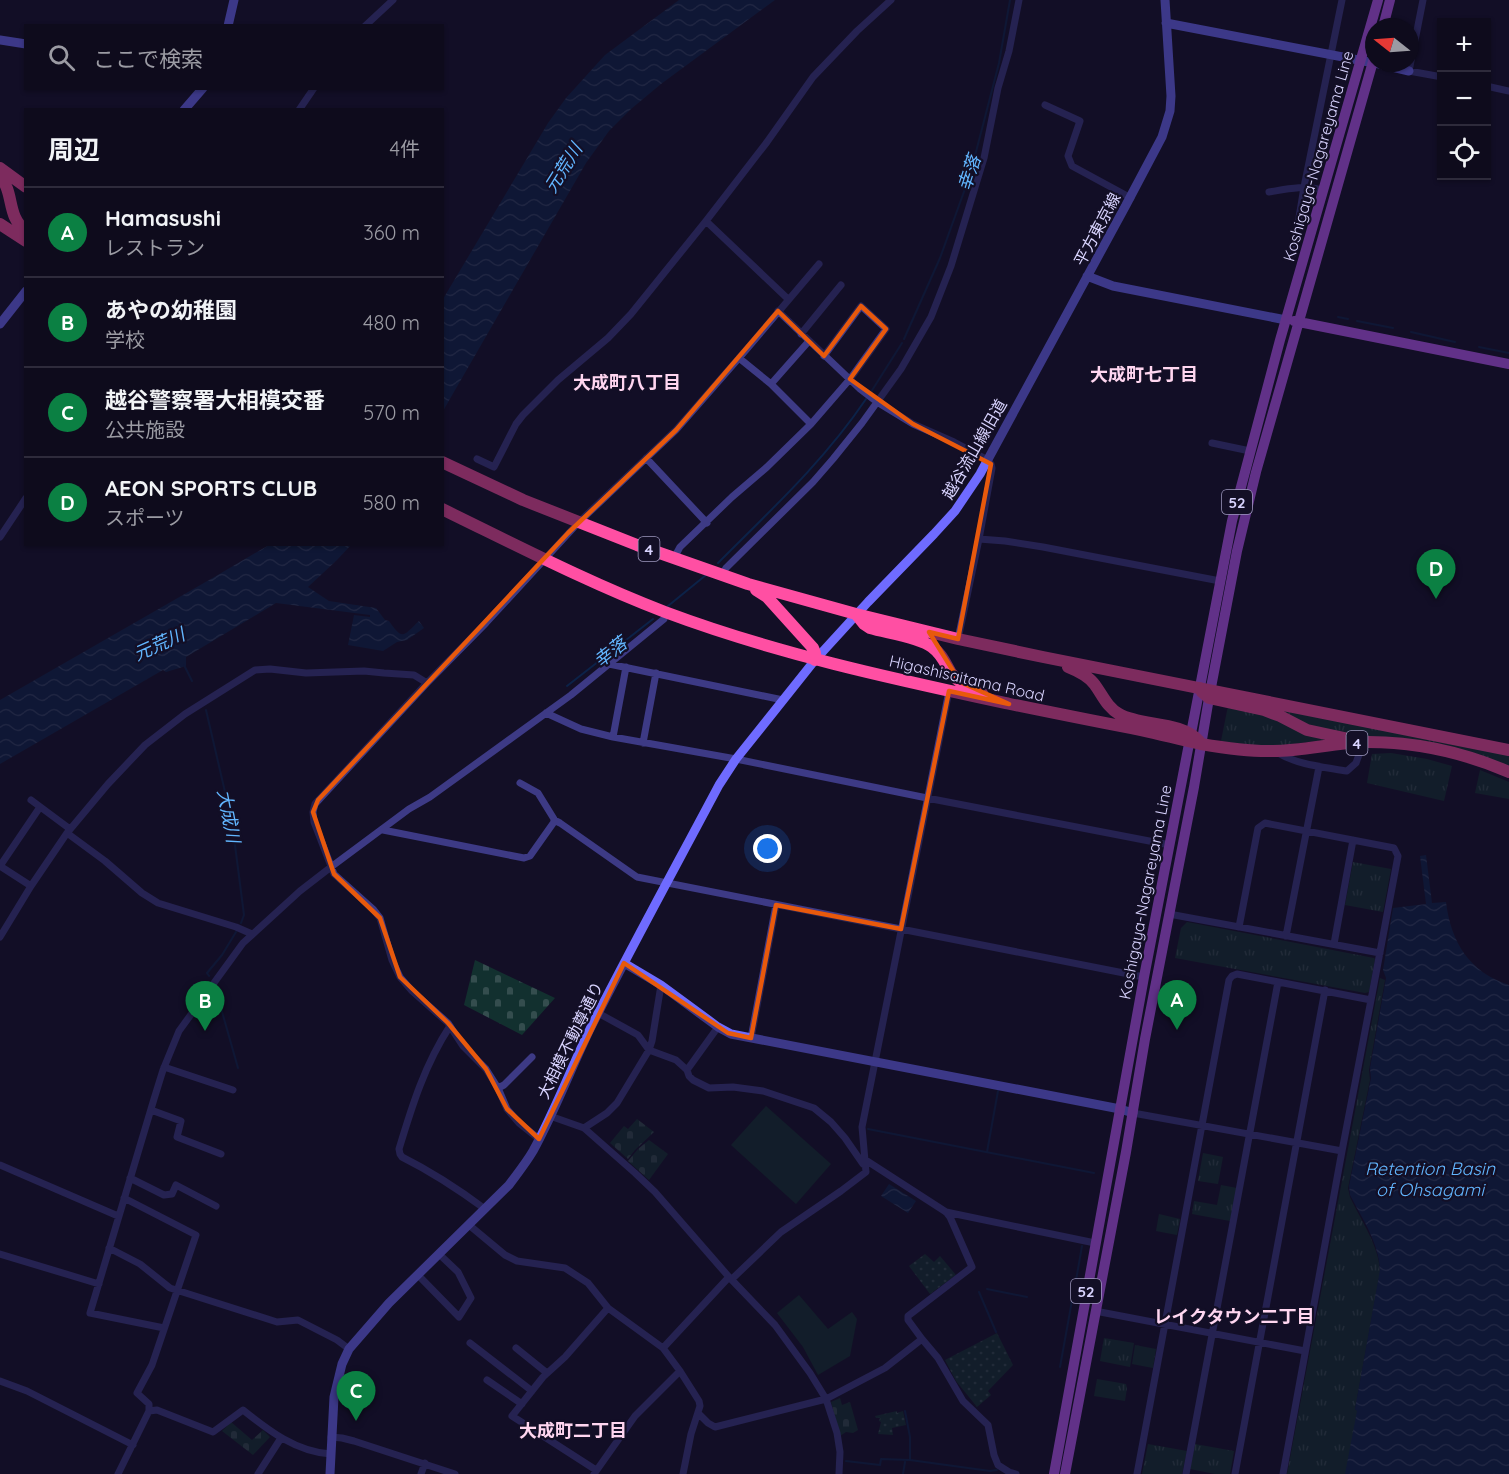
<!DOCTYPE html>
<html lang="ja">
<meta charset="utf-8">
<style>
body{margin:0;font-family:Quicksand,"Noto Sans JP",sans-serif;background:#171425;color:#f1f3f6}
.controls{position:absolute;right:18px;top:18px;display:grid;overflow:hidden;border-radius:0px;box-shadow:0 2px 4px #0004}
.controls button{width:54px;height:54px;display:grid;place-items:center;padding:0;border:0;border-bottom:2px solid #2e2b3b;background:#0e0b1c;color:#f1f3f6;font:30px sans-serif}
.compass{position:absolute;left:1365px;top:18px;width:54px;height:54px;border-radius:50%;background:#0e0b1c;box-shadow:0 2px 4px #0004;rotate:287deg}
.you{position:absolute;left:768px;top:849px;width:21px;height:21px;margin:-15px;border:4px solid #fff;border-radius:50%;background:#1a73e8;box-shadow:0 0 0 9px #1a73e833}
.badge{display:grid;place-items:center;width:39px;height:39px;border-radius:50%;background:#0b8043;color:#fff;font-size:20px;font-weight:700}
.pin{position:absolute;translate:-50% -50px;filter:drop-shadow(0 2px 3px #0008)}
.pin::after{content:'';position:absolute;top:32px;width:21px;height:18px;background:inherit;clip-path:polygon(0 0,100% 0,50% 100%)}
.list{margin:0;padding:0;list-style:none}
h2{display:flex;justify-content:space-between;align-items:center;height:78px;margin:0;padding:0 24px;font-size:26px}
h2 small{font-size:20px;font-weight:400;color:#9b9ba3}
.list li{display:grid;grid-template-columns:39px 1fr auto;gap:18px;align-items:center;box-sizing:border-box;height:90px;padding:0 24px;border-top:2px solid #2e2b3b}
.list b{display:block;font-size:22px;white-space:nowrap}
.list p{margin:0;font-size:20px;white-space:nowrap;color:#9b9ba3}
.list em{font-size:20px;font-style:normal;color:#9b9ba3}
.icon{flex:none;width:33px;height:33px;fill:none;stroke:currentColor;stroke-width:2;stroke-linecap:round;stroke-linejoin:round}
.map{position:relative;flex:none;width:1509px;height:1474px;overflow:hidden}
.search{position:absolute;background:#0e0b1c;box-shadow:0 2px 4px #0004;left:24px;top:24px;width:420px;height:66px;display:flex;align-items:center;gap:15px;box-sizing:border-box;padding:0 21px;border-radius:0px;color:#9b9ba3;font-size:22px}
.panel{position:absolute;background:#0e0b1c;box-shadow:0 2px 4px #0004;left:24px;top:108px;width:420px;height:438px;border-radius:0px}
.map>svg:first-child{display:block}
.grass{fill:url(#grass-tufts)}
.cemetery{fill:url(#cemetery-stones)}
.garden{fill:url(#garden-dots)}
.pitch{fill:#12302f}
.water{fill:url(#water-waves)}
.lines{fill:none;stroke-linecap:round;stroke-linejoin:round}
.stream{stroke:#0c2248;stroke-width:2}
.street{stroke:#3d3a85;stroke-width:7}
.secondary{stroke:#6f6bff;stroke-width:9}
.primary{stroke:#c25bff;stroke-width:10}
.highway{stroke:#ff4fa3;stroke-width:12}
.marked{fill:none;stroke:#e8590c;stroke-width:4.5;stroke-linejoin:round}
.labels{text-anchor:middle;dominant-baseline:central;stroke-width:4.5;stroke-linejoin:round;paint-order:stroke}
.shield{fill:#130f26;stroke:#9e99be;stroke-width:1.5}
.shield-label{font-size:15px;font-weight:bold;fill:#d9d4ff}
.street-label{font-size:16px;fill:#d9d4ff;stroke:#130f26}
.water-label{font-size:18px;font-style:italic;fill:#62b6ff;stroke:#130f26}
.neighbourhood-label{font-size:18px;font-weight:bold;fill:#ffd6f0;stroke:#130f26}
</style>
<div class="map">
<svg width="1509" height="1474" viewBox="0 0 1509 1474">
<defs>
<pattern id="grass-tufts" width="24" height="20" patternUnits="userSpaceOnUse" patternTransform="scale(1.5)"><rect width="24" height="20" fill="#12302f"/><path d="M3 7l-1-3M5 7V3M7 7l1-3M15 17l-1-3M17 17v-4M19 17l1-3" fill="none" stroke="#344d4e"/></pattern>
<pattern id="cemetery-stones" width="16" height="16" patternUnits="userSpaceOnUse" patternTransform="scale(1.5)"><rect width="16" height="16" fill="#12302f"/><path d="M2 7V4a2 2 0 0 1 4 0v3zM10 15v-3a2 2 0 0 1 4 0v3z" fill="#344d4e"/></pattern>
<pattern id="garden-dots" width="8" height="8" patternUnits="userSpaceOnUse" patternTransform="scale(1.5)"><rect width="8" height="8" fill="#12302f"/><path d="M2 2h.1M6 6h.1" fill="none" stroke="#344d4e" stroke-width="1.8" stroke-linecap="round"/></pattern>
<pattern id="water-waves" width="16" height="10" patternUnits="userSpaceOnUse" patternTransform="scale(1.5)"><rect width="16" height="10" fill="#0c2248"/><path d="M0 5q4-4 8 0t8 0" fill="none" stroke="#2f4163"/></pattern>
</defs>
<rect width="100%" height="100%" fill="#130f26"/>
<path class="grass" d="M1241,699L1509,753V767L1381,739L1317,729Z
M1228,706L1260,713L1333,739L1276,746H1253L1221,741Z
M1391,753L1427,759L1452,766L1444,801L1367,783L1372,754Z
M1480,770L1509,782V799L1475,793Z
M1353,862L1391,869L1383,912L1345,905Z
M1187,922L1374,958L1375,959L1369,992L1365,993L1175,958L1181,928Z
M1380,978L1385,980L1369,1070L1370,1080L1348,1188L1350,1197C1361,1221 1379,1245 1380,1272L1355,1409L1358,1411L1346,1474H1287Z
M1203,1153L1223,1157L1218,1184L1198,1181Z
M1221,1185L1237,1188L1230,1221L1192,1214L1194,1201L1217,1205Z
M1159,1214L1180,1219L1177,1235L1156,1231Z
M1104,1338L1134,1343L1130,1367L1100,1361Z
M1135,1345L1156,1349L1153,1368L1132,1364Z
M1097,1379L1126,1384L1127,1388L1125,1401L1094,1396Z
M1148,1444L1187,1451L1182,1474H1142Z
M1195,1444L1234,1451L1230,1474H1215L1190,1469Z"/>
<path class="cemetery" d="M475,960L555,998L522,1035L464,1005Z
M637,1119L654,1132L635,1150L628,1159L610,1143L624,1126L628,1129Z
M649,1140L668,1154L649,1180L628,1161L638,1149Z
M840,1398L842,1405L850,1402L858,1430L853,1433L846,1432L840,1436L831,1402Z
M231,1422L252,1440L263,1430L270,1437L253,1455L222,1431Z"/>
<path class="garden" d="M925,1254L934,1262L940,1256L956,1275L930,1294L909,1266Z
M997,1333L1013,1365L988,1391L991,1395L977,1407L956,1381L945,1360Z
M897,1411V1413L903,1411L906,1425L892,1428L893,1435L878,1434L881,1422L879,1421L880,1418H876L875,1416Z"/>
<path class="pitch" d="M766,1106L831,1164L796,1204L731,1145Z
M799,1295L828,1329L852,1312L857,1319L850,1356L818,1375L803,1347L777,1313Z"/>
<path class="water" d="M679,0H775L661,84L631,109L609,131L586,163L443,411V299L548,123L566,98L605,55Z
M269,545H351L337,560L308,587L329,601L376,608L385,620L389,621C403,641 403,636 419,621L424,628L407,640L397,642L383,651L348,645L354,615L370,617V615L276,603L186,657V666L166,672L163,670L0,764V700L216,576Z
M1426,855L1432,903L1446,902C1451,942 1469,972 1509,985V1474H1345L1357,1411L1355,1409L1380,1270C1379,1243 1362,1218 1350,1195L1349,1186L1371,1078L1370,1068L1386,978L1383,970L1393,908L1426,904L1420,856Z
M889,1184L916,1201L908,1213L881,1196Z"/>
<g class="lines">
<path class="stream" d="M1338,317L1348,319
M1357,321L1393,328
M1411,332L1455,342
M904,339L940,258L970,175L999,63L1010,0
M1479,347L1509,353
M871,392L902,343
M718,563C770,511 825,460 866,399
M668,606L706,575
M184,665L192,681
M567,686L653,619
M206,710L232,822L244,915L241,923
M209,976L207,973L222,955L236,932
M217,994L238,1068
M868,1129L1094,1173
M987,1152L998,1091
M1075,1286L1082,1246
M987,1289L1027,1297
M979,1292L996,1332
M1060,1367L1073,1295
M905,1411L910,1437V1460
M846,1461L880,1465L881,1459L910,1460L990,1471L997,1470
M903,1474L905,1462"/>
<path class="street" d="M1423,0L1409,71L1442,77
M365,26L393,0
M1486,86L1509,91
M1045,105L1080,121L1068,156L1072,166L1131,198
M299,110L314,88
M1269,192C1287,189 1305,185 1323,190
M706,221L788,299
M1293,254L1304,187L1342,0
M778,311L860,389L877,402L913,424L954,442L988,460L991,464L992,468L979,539L958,639
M801,334L841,285
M739,358L771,384L811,424
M771,384L809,341
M1212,443L1250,451
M646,458L707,523
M477,459L494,467L516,424L523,415L558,380L608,338L631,314L706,221L767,142L813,77L857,31L891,0
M0,537L26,498
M979,539L1005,541L1043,547L1220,581
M674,558L680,547L732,497L767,467L811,424L850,379L886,329L861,306L824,356
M722,575L726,568L813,482L833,459L862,423L901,369L931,317L951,266L984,158L998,88L1009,51L1019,0
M609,664L783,700
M546,713L581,729L613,737L736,759L927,798L1170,845
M613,737L626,667
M643,743L656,673
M1278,753C1298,765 1324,767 1347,771L1356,763L1361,749L1368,742
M31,800L70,829
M554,820L560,823L637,877L1144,977
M383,830L524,858L530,856L554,822V819L538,793L520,783
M67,833L105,861L142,893L158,903L236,927L252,934
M0,866L40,807
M0,866L31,886
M1169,914L1380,953
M1239,927L1258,828L1265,823L1394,848L1398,856L1371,1000
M1286,936L1319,767
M0,937L31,886L67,833L108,784L145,745L185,714L255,670L270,669L306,673L364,671L384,673L414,675L427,683
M1334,944L1353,840
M598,1013L638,1035L649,1050L676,1060L687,1070L689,1076L693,1080L709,1088L733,1087L763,1091L814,1108L831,1122L845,1138L863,1164
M450,1026C425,1064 412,1106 399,1149L400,1154L402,1157C432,1172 458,1189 485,1209
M751,1038L776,905
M164,1067L233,1090
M687,1070L718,1027
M498,1088L504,1085L532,1057
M151,1110L181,1121L177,1137L221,1154
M1133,1113L1342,1151
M550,1116L584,1128L635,1173L655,1192L729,1277L775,1325L810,1373L826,1399L837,1433L840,1452L839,1474
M584,1128L607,1113L617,1103L649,1050L652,1041L661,985
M539,1139L519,1123L507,1109L498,1088L486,1069L463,1046L448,1023L412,991L400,977L392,960L380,918L373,909L334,874L314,822L313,812L315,804L427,683L486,623L578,523L676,430L746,350L819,264
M0,1165L118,1216
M130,1178L164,1195L172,1194L176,1185L216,1206
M946,1212L1095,1243
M469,1225L505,1255L517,1261L565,1268L588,1283L608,1308L663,1348L680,1371L699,1401L700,1406L691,1434L683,1474
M109,1248L140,1264L170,1288L277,1322L298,1320L337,1340L349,1349
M0,1254L99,1284
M418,1275L459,1317L471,1298L458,1272L439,1254
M732,1279L781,1232L841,1191L866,1172L862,1127L949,691
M1095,1311L1305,1351
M164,1328L90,1313L154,1099L163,1070L179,1031L243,943L300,891L331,867L409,809L430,797L571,695L664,619L666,612
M922,1339L938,1358L963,1401L988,1425L994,1455L998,1465L1009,1472L1016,1474
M470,1343L532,1391
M516,1348L547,1373
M663,1348L729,1277
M487,1380L522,1404
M0,1381L27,1391L133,1445
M149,1411L157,1410L213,1432L243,1410C268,1430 296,1452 331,1454
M698,1413L708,1423L715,1427L826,1399L885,1368L922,1339L908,1320V1316L972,1267L950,1217L946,1212L864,1159
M331,1437L342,1438L354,1441L455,1474
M596,1470L512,1416L543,1377L565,1357L608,1308
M118,1474L149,1411V1404L137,1393L152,1365L196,1235L124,1198
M258,1474L281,1438
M421,1474L425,1463
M594,1474L635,1416L680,1371
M1137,1474L1229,980L1232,976L1237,974L1371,1000L1342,1151L1283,1474
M1186,1474L1278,982
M1235,1474L1325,990"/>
<path class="secondary" d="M1166,23L1374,63
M228,26L234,0
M0,40L26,44
M1375,63L1409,71
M184,110L203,88
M1087,276L1113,286L1286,320
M0,324L26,291
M624,963L661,985L718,1027L731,1034L1120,1109L1133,1113
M330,1474L334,1397L342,1364L349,1349L389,1303L509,1185C517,1174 526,1163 533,1151C555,1111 571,1068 591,1027C632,946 676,866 719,785L736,759L815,660L868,602L934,534L955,511L980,474L1126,205L1162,137L1170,111L1171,96L1165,0"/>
<path class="primary" d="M1383,27L1390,0
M1294,321L1509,364
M1054,1474L1144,977L1232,521L1280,340L1378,0
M1065,1474L1126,1152L1145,1039L1194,787L1209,698L1237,551L1256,472L1374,58"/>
<path class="highway" d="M0,168L26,187
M0,176C15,194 6,216 26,231
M0,224L26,241
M442,462L523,500L637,545L748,584L856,614L958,639L1043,657L1509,750
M442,509C516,545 589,583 665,612C777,654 894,679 1010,704C1054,713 1098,722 1141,730C1161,734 1181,740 1201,744C1225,748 1250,752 1273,751C1305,751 1336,742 1368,742C1415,742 1465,753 1509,772
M756,590L767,597L813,648L815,653V660
M856,614L864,624L870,628C887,633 919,637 932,647C942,654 945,663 951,673C959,683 970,689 982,693
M1068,667C1078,671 1089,676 1095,685C1103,696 1107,707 1119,714C1141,727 1180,720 1199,741
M1200,688L1202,692L1209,698L1264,710L1280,716L1307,730L1349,739"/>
</g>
<path d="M0 0H1509V1474H0ZM861,306L886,329L850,379L913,424L991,464L958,639L929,632L960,682L1009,704L949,691L901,929L776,905L751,1038L728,1033L624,963L539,1139L507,1109L486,1069L448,1023L400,977L380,918L334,874L313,812L318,800L568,533L676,430L778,311L824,356Z" fill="#130f26" fill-opacity=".55" fill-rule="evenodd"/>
<path class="marked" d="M861,306L886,329L850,379L913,424L991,464L958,639L929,632L960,682L1009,704L949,691L901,929L776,905L751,1038L728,1033L624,963L539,1139L507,1109L486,1069L448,1023L400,977L380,918L334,874L313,812L318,800L568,533L676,430L778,311L824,356Z"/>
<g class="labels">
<g class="shield">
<rect x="1222" y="490" width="30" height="24" rx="4.5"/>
<rect x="638.5" y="537" width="21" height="24" rx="4.5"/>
<rect x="1346.5" y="731" width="21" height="24" rx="4.5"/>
<rect x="1071" y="1279" width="30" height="24" rx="4.5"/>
</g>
<g class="shield-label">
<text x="1237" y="502">52</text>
<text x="649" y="549">4</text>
<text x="1357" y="743">4</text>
<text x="1086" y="1291">52</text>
</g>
<g class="street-label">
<text transform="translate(1318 156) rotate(-74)">Koshigaya-Nagareyama Line</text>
<text transform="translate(1097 229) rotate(-62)">平方東京線</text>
<text transform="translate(974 449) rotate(-60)">越谷流山線旧道</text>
<text transform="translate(967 678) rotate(13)">Higashisaitama Road</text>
<text transform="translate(1145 892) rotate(-79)">Koshigaya-Nagareyama Line</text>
<text transform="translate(570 1040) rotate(-64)">大相模不動尊通り</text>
</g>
<g class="water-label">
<text transform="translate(563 168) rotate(-58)">元荒川</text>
<text transform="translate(969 173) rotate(-72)">幸落</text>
<text transform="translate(159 644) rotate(-24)">元荒川</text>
<text transform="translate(610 652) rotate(-38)">幸落</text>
<text transform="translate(229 816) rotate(79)">大成川</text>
<text x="1430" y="1168">Retention Basin<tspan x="1430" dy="21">of Ohsagami</tspan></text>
</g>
<g class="neighbourhood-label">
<text x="1144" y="374">大成町七丁目</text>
<text x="627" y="382">大成町八丁目</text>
<text x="1234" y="1316">レイクタウン二丁目</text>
<text x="573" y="1430">大成町二丁目</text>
</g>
</g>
</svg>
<div class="controls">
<button>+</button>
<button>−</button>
<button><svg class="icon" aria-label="locate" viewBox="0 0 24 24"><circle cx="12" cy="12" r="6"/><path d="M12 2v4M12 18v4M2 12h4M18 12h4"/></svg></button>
</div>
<svg class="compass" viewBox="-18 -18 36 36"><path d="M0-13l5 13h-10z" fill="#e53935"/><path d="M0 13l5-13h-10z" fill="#9b9ba3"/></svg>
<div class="you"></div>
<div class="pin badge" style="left:1177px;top:1030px">A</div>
<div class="pin badge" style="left:205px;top:1031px">B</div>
<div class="pin badge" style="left:356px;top:1421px">C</div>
<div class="pin badge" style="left:1436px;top:599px">D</div>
<div class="search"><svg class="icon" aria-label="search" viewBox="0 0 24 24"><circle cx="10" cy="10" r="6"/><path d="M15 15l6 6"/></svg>ここで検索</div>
<section class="panel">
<h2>周辺<small>4件</small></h2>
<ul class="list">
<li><span class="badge">A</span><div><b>Hamasushi</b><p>レストラン</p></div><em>360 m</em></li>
<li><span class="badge">B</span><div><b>あやの幼稚園</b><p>学校</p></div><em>480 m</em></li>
<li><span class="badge">C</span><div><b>越谷警察署大相模交番</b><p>公共施設</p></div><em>570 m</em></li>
<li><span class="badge">D</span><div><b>AEON SPORTS CLUB</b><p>スポーツ</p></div><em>580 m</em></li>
</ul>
</section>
</div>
